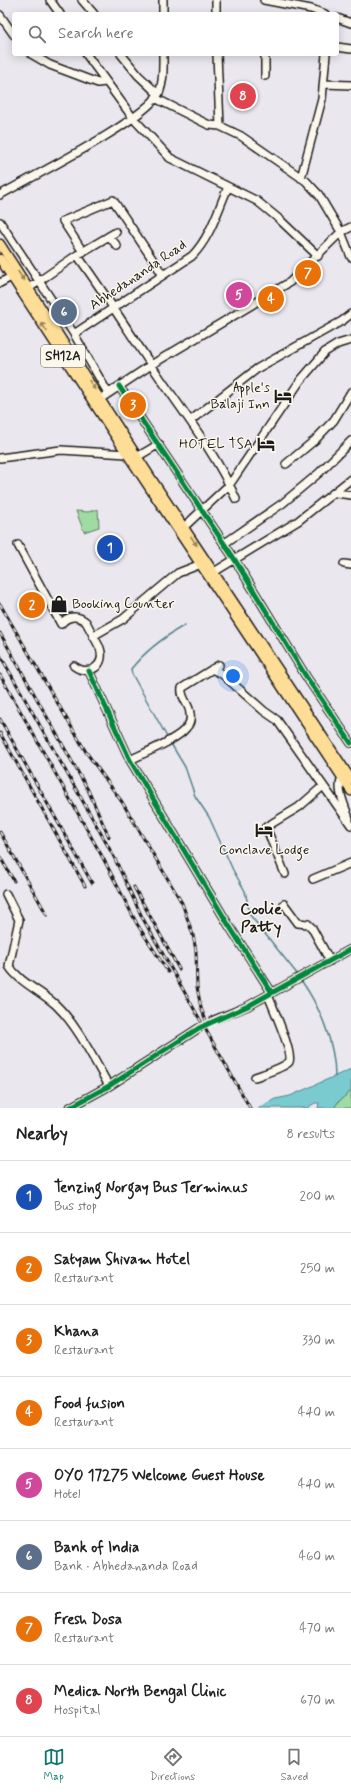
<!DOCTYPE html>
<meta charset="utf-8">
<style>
body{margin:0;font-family:Mynerve,sans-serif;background:#f6f6f6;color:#222}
.you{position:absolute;left:233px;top:676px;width:14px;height:14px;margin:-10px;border:3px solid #fff;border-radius:50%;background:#1a73e8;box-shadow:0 0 0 6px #1a73e833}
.badge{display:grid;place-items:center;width:26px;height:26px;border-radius:50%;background:#0f766e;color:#fff;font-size:13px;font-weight:700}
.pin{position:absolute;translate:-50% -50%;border:2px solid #fff;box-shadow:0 1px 4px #0006}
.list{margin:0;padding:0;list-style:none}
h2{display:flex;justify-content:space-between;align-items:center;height:52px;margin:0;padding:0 16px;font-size:17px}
h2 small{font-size:13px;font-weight:400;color:#767676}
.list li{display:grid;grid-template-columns:26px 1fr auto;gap:12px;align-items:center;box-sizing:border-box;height:72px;padding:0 16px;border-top:1px solid #e0e0e0}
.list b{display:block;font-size:15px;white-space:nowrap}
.list p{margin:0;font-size:13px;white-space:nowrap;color:#767676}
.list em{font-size:13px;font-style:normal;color:#767676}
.icon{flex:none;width:22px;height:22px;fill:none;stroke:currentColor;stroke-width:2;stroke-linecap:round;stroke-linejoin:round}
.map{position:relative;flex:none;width:351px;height:1108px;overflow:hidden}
.search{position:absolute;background:#fff;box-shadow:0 2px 10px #0003;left:12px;right:12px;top:12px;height:44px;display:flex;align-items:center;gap:10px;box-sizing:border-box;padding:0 14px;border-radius:4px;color:#767676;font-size:15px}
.sheet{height:628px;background:#fff}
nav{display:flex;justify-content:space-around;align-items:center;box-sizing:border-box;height:56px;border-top:1px solid #e0e0e0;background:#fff;font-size:11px;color:#767676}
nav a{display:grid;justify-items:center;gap:2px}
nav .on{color:#0f766e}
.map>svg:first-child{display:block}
.green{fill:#9fdba2;stroke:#5e7c5f}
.water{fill:#7acbd0;stroke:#548588}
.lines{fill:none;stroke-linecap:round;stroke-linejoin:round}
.stream{stroke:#548588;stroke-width:1.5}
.minor-tunnel{stroke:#c1bec5;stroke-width:7;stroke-dasharray:7 3.5;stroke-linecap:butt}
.minor-casing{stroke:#1c1c1c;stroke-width:10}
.major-casing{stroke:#1c1c1c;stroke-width:11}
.minor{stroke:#fbf7ec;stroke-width:7}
.major{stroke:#fedd96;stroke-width:8}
.rail-casing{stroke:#1c1c1c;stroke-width:3}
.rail{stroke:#fbf7ec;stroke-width:1.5;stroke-dasharray:4.5;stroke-linecap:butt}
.cycleway-casing{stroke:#fbf7ec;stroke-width:8}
.cycleway{stroke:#00873e;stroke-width:5}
.oneway{fill:#98865f}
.labels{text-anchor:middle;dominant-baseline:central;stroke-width:3;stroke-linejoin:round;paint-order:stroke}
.shield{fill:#fbf7ec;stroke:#5f5e5a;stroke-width:1}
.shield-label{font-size:13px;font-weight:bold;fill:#1c1c1c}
.street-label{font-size:14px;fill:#1c1c1c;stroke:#fbf7ec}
.poi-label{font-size:14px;fill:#1c1c1c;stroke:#fbf7ec;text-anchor:end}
.quarter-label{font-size:16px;font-weight:bold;fill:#1c1c1c;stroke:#fbf7ec}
</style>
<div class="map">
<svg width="351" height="1108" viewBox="0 0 351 1108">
<rect width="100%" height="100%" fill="#eae7ef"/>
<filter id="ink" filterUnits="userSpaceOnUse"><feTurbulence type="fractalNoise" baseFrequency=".025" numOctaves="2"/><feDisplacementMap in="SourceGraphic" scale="8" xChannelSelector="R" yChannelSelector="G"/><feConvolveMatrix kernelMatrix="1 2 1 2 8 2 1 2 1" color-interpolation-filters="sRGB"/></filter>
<g filter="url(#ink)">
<path class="green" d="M98,509L99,527L84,532L76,511L88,512Z
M351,1091V1108H334L338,1102Z"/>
<path class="water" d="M351,1069V1091L338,1102L334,1108H318L319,1103H315L307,1108H258L275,1099L290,1096Z"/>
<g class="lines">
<path class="stream" d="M167,737L132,674L131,669C146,650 164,637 185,625
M170,742L185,767L195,796L209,817L233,870L245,891L250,915L298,975
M301,980C320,1007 335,1043 335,1077"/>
<path class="minor-tunnel" d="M199,1028L214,1020"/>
<g class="minor-casing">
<path id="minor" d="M50,0L60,14
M82,0L94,14
M264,0L311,9L325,14
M163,14V0
M216,14V0
M0,15L14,35
M337,18L351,23
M337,47L351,49
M31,54L50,65L98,83L105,82
M86,54L133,118L170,158L257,201L279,219L318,256
M121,54L138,75L158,94
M217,54L220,126
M265,54V76
M324,84L351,85
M155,98L209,125L220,126L241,136L306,181L319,195L341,232L351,257
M301,178L322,99L326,54
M0,195C31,177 146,120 159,93C164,81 163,67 163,54
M0,222L74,334L108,393
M109,236L117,246
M83,252L63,221L113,200L163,275
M77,255C106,295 132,337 160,378C187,417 217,456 236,499
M0,283L11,277
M29,288L77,255L116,232
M74,334L192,256C210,238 218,210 228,187
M119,386L235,560L307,678L351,743
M100,399L151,365L290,282L341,232L351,227
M190,421L258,368L342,321L351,314
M137,457L159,444
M0,458L61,450L127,454
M286,464L315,440L334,420L351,392
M336,493L351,495
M184,527L230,484L300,381L325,352L338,344L351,340
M225,543L283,503L319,473L351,441
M18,545L61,624C68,615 78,615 86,622L100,648C106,666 89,677 74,666
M344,564L351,565
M214,572L298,521L351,479
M93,636L123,619L178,573L201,564
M212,669L222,674L264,711L277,720L351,825
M89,671L130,760L228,924L272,993
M130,760C144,753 177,740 186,728C190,724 191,719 190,714C190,704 180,698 182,688L219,665
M342,777C336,790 345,805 349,819
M285,874L266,827L299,807L323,786
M313,879L351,863
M6,894L19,920L9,966C20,983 41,991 56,1005C78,1026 94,1060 109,1086
M284,904L298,923L308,924L312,928L330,961
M214,1020L248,1006L351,949
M255,1077C263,1074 283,1068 289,1062C294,1055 272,1005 268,995
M69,1108L109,1086L199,1028"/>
</g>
<g class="major-casing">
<path id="major" d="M0,244L151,478L351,779
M0,259L127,454L351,791"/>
</g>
<use href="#minor" class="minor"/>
<use href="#major" class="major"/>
<g class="rail-casing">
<path id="rail" d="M0,604L86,752L122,802L182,903L193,935L196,951L197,987L201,1008L207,1023
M0,633L88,790L109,837
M0,655L94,821L114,857L142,917L250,1108
M0,675L103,858L137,924L168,972
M0,719L92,883
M0,733L85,886
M0,832L47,915
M0,857L14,881
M134,887L179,969"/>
</g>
<use href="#rail" class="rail"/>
<g class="cycleway-casing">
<path id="cycleway" d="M119,386L235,560L307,678L351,743
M89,671L130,760L228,924L272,993
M69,1108L109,1086L199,1028L248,1006L351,949"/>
</g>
<use href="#cycleway" class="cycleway"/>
</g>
<defs><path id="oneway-solid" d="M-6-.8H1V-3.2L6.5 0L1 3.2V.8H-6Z"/></defs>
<g class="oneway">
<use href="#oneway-solid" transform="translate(21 276) rotate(57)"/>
<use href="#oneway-solid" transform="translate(44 327) rotate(-123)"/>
<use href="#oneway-solid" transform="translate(92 385) rotate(57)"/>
<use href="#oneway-solid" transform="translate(194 541) rotate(56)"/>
</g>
</g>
<defs>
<g id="hotel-bare" transform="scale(1.38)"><path d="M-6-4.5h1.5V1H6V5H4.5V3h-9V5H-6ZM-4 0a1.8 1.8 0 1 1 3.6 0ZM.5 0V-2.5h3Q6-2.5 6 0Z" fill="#1c1c1c" stroke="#fbf7ec" stroke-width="2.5" paint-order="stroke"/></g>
<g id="shop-bare" transform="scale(1.38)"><path d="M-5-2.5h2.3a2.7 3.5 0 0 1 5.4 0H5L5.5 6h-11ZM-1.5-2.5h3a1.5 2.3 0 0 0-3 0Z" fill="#1c1c1c" stroke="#fbf7ec" stroke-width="2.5" paint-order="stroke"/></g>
</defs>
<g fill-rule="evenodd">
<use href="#hotel-bare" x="283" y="396"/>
<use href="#hotel-bare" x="266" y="444"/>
<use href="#shop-bare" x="59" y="604"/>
<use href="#hotel-bare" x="264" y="830"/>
</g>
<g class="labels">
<rect class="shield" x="41" y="345" width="44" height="22" rx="3"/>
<g class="shield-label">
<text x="63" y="356">SH12A</text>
</g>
<g class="street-label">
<text transform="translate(138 275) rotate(-34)">Abhedananda Road</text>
</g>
<g class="poi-label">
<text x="270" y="388">Apple's<tspan x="270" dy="16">Balaji Inn</tspan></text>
<text x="253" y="444">HOTEL TSA</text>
<text x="72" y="604" text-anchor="start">Booking Counter</text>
<text x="264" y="850" text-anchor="middle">Conclave Lodge</text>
</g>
<g class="quarter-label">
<text x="261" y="909">Coolie<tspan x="261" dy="18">Patty</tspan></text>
</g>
</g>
</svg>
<div class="you"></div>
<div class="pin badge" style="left:110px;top:548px;background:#1a4fb4">1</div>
<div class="pin badge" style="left:32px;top:605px;background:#e8710a">2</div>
<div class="pin badge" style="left:133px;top:405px;background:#e8710a">3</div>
<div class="pin badge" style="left:271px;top:299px;background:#e8710a">4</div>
<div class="pin badge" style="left:239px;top:295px;background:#d1479c">5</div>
<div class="pin badge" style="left:64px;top:312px;background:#5c6f8a">6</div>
<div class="pin badge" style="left:308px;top:273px;background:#e8710a">7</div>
<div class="pin badge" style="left:243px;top:96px;background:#e0444e">8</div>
<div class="search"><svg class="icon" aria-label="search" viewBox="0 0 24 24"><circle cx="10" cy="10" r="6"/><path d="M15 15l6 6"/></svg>Search here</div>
</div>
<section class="sheet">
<h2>Nearby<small>8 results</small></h2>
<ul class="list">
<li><span class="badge" style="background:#1a4fb4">1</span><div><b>Tenzing Norgay Bus Terminus</b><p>Bus stop</p></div><em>200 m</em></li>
<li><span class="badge" style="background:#e8710a">2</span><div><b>Satyam Shivam Hotel</b><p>Restaurant</p></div><em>250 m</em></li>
<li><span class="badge" style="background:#e8710a">3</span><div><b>Khana</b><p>Restaurant</p></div><em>330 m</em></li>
<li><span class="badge" style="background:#e8710a">4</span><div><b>Food fusion</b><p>Restaurant</p></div><em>440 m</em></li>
<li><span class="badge" style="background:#d1479c">5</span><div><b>OYO 17275 Welcome Guest House</b><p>Hotel</p></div><em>440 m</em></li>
<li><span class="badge" style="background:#5c6f8a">6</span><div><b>Bank of India</b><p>Bank · Abhedananda Road</p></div><em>460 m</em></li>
<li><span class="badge" style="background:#e8710a">7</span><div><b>Fresh Dosa</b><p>Restaurant</p></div><em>470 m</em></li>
<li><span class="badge" style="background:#e0444e">8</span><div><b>Medica North Bengal Clinic</b><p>Hospital</p></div><em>670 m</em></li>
</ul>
</section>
<nav>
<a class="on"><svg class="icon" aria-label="map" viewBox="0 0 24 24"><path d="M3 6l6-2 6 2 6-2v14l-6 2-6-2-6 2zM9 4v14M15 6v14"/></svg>Map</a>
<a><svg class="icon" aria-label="directions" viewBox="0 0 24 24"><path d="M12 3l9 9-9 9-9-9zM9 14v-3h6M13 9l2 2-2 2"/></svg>Directions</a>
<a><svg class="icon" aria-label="saved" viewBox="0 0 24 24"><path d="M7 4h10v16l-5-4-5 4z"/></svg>Saved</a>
</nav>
